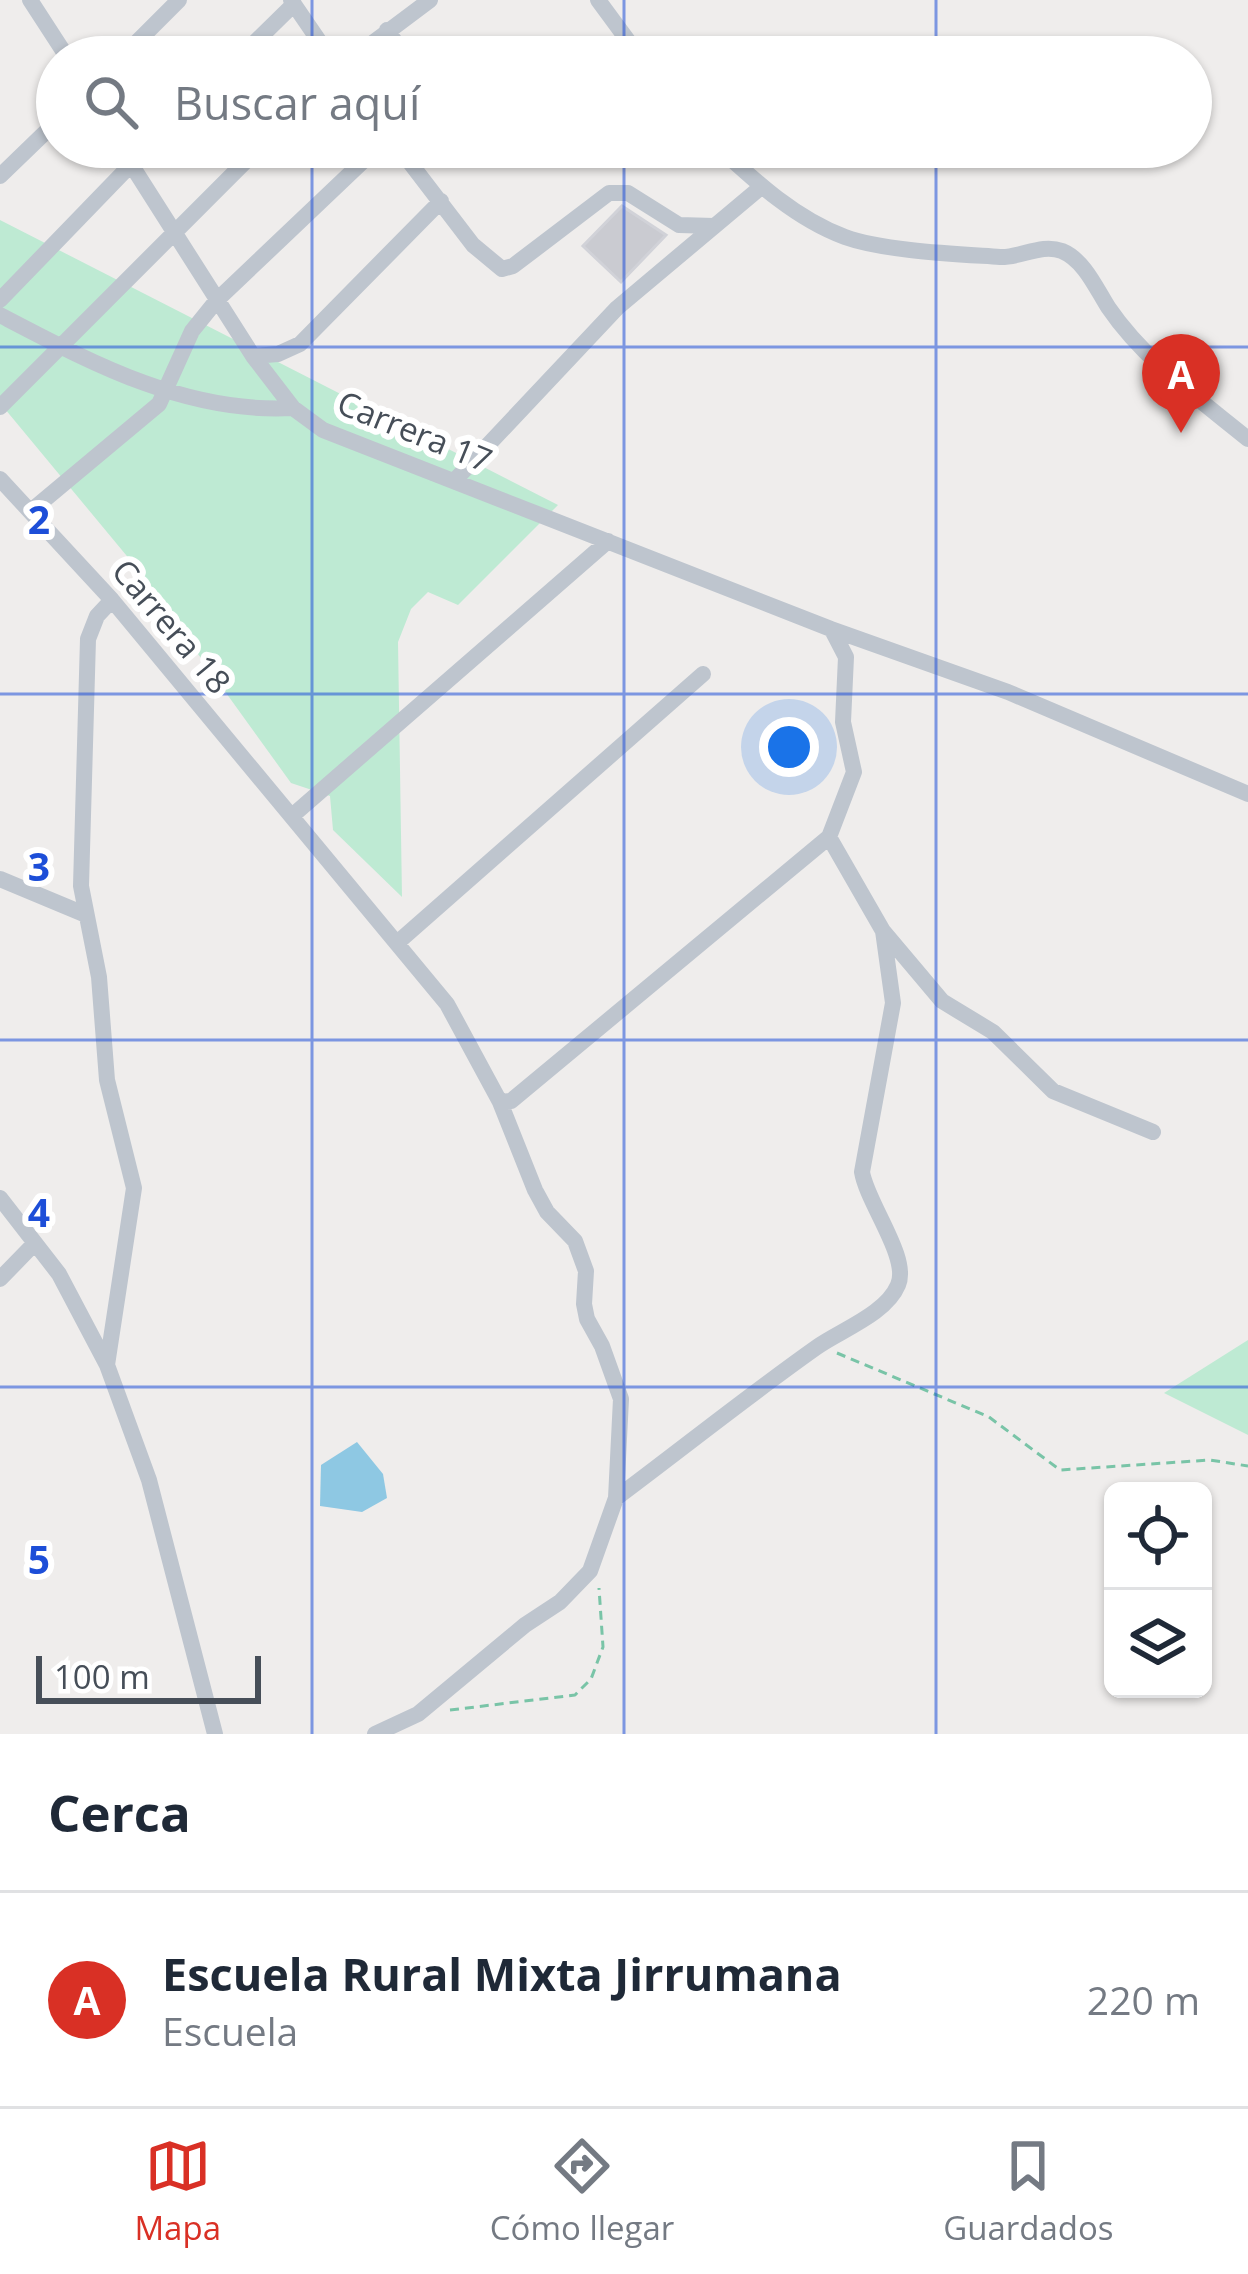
<!DOCTYPE html>
<html lang="es">
<meta charset="utf-8">
<style>
body{margin:0;font-family:"Open Sans",sans-serif;background:#f6f6f7;color:#1f2937}
.controls{position:absolute;right:36px;bottom:36px;display:grid;overflow:hidden;border-radius:18px;box-shadow:0 3px 9px #0004}
.controls button{width:108px;height:108px;display:grid;place-items:center;padding:0;border:0;border-bottom:3px solid #e0e1e3;background:#fff;color:#1f2937;font:60px sans-serif}
.scale{position:absolute;left:36px;bottom:30px;width:225px;box-sizing:border-box;padding-left:12px;border:6px solid #464e58;border-top:0;font-size:33px;line-height:42px;white-space:nowrap;color:#464e58;-webkit-text-stroke:9px #fff;paint-order:stroke}
.you{position:absolute;left:789px;top:747px;width:42px;height:42px;margin:-30px;border:9px solid #fff;border-radius:50%;background:#1a73e8;box-shadow:0 0 0 18px #1a73e833}
.badge{display:grid;place-items:center;width:78px;height:78px;border-radius:50%;background:#d93025;color:#fff;font-size:39px;font-weight:700}
.pin{position:absolute;translate:-50% -99px;filter:drop-shadow(0 3px 6px #0008)}
.pin::after{content:'';position:absolute;top:63px;width:42px;height:36px;background:inherit;clip-path:polygon(0 0,100% 0,50% 100%)}
.list{margin:0;padding:0;list-style:none}
h2{display:flex;justify-content:space-between;align-items:center;height:156px;margin:0;padding:0 48px;font-size:51px}
h2 small{font-size:39px;font-weight:400;color:#747a83}
.list li{display:grid;grid-template-columns:78px 1fr auto;gap:36px;align-items:center;box-sizing:border-box;height:216px;padding:0 48px;border-top:3px solid #e0e1e3}
.list b{display:block;font-size:45px;white-space:nowrap}
.list p{margin:0;font-size:39px;white-space:nowrap;color:#747a83}
.list em{font-size:39px;font-style:normal;color:#747a83}
.icon{flex:none;width:66px;height:66px;fill:none;stroke:currentColor;stroke-width:2;stroke-linecap:round;stroke-linejoin:round}
.map{position:relative;flex:none;width:1248px;height:1734px;overflow:hidden}
.search{position:absolute;background:#fff;box-shadow:0 3px 9px #0004;left:36px;right:36px;top:36px;height:132px;display:flex;align-items:center;gap:30px;box-sizing:border-box;padding:0 42px;border-radius:66px;color:#747a83;font-size:45px}
.sheet{height:372px;background:#fff}
nav{display:flex;justify-content:space-around;align-items:center;box-sizing:border-box;height:168px;border-top:3px solid #e0e1e3;background:#fff;font-size:33px;color:#747a83}
nav a{display:grid;justify-items:center;gap:6px}
nav .on{color:#d93025}
.map>svg:first-child{display:block}
.green{fill:#beead3}
.water{fill:#8ec8e3}
.building{fill:#cacbd1;stroke:#d1d2d8;stroke-width:3}
.lines{fill:none;stroke-linecap:round;stroke-linejoin:round}
.path{stroke:#79c4a7;stroke-width:3;stroke-dasharray:9 6;stroke-linecap:butt}
.minor{stroke:#bec5ce;stroke-width:16}
.grid{fill:none;stroke:#1d4ed8;stroke-width:3;stroke-opacity:0.55}
.labels{text-anchor:middle;dominant-baseline:central;stroke-width:12;stroke-linejoin:round;paint-order:stroke}
.street-label{font-size:33px;fill:#464e58;stroke:#fff}
.grid-label{font-size:39px;text-anchor:middle;font-weight:bold;fill:#1d4ed8;stroke:#fff;stroke-width:12;stroke-linejoin:round;paint-order:stroke}
</style>
<div class="map">
<svg width="1248" height="1734" viewBox="0 0 1248 1734">
<rect width="100%" height="100%" fill="#efedec"/>
<path class="green" d="M0,220L558,505L458,605L428,592L411,609L398,642L402,897L333,830L330,796L291,783L131,561L0,403Z
M1248,1340V1435L1164,1393Z"/>
<path class="water" d="M357,1442L383,1474L387,1498L362,1512L320,1506L321,1465Z"/>
<path class="building" d="M622,206L666,235L621,282L583,246Z"/>
<g class="lines">
<path class="path" d="M837,1353L989,1417L1060,1470L1210,1460L1248,1466
M450,1710L575,1695L591,1679L603,1647L599,1588"/>
<path class="minor" d="M30,0L67,57
M291,0L330,57
M598,0L640,57
M387,30L406,57
M122,57L179,0
M240,57L294,4
M354,57L430,0
M120,147L253,356L293,408L323,430L831,629L1008,692L1248,794
M398,147L473,245L502,269L513,266L609,193H628L679,225L714,226
M718,147C756,182 796,219 845,237C884,251 957,254 1000,257C1021,258 1041,243 1062,251C1084,260 1096,288 1108,307C1144,360 1199,399 1248,439
M0,176L57,121
M0,300L148,147
M0,315C92,363 186,414 293,408
M253,356L278,354L300,344L441,201
M0,407L260,147
M0,479L112,600L447,1004L500,1102L535,1190L547,1212L575,1241L586,1271L584,1304L587,1319L602,1346L621,1399L616,1498L590,1571L560,1602L525,1625L418,1714L375,1734
M455,480L617,308L761,187
M31,511L159,404L192,331L217,300L378,147
M292,816L608,541
M829,837L883,931L942,1001L993,1032L1053,1091L1153,1132
M0,879L84,914
M397,943L703,674
M500,1102L511,1101L829,837L854,772L843,722L846,657L832,630
M0,1198L59,1274L107,1365L149,1480L215,1734
M0,1279L35,1243
M107,1365L134,1188L107,1080L99,977L81,886L88,639L97,616L112,600
M616,1498C683,1448 749,1395 817,1347C841,1330 886,1314 898,1285C910,1258 867,1203 862,1172L893,1003L883,931"/>
</g>
<path class="grid" d="M312,0V57M624,0V57M936,0V57M312,147V1734M624,147V1734M936,147V1734M0,347H1248M0,694H1248M0,1040H1248M0,1387H1248"/>
<g class="labels">
<g class="street-label">
<text transform="translate(415 431) rotate(22)">Carrera 17</text>
<text transform="translate(172 626) rotate(50)">Carrera 18</text>
</g>
</g>
<g class="grid-label">
<text x="39" y="534">2</text>
<text x="39" y="881">3</text>
<text x="39" y="1227">4</text>
<text x="39" y="1574">5</text>
</g>
</svg>
<div class="controls">
<button><svg class="icon" aria-label="locate" viewBox="0 0 24 24"><circle cx="12" cy="12" r="6"/><path d="M12 2v4M12 18v4M2 12h4M18 12h4"/></svg></button>
<button><svg class="icon" aria-label="layers" viewBox="0 0 24 24"><path d="M12 4l9 5-9 5-9-5zM3 14l9 5 9-5"/></svg></button>
</div>
<div class="scale">100 m</div>
<div class="you"></div>
<div class="pin badge" style="left:1181px;top:433px">A</div>
<div class="search"><svg class="icon" aria-label="search" viewBox="0 0 24 24"><circle cx="10" cy="10" r="6"/><path d="M15 15l6 6"/></svg>Buscar aquí</div>
</div>
<section class="sheet">
<h2>Cerca<small></small></h2>
<ul class="list">
<li><span class="badge">A</span><div><b>Escuela Rural Mixta Jirrumana</b><p>Escuela</p></div><em>220 m</em></li>
</ul>
</section>
<nav>
<a class="on"><svg class="icon" aria-label="map" viewBox="0 0 24 24"><path d="M3 6l6-2 6 2 6-2v14l-6 2-6-2-6 2zM9 4v14M15 6v14"/></svg>Mapa</a>
<a><svg class="icon" aria-label="directions" viewBox="0 0 24 24"><path d="M12 3l9 9-9 9-9-9zM9 14v-3h6M13 9l2 2-2 2"/></svg>Cómo llegar</a>
<a><svg class="icon" aria-label="saved" viewBox="0 0 24 24"><path d="M7 4h10v16l-5-4-5 4z"/></svg>Guardados</a>
</nav>
